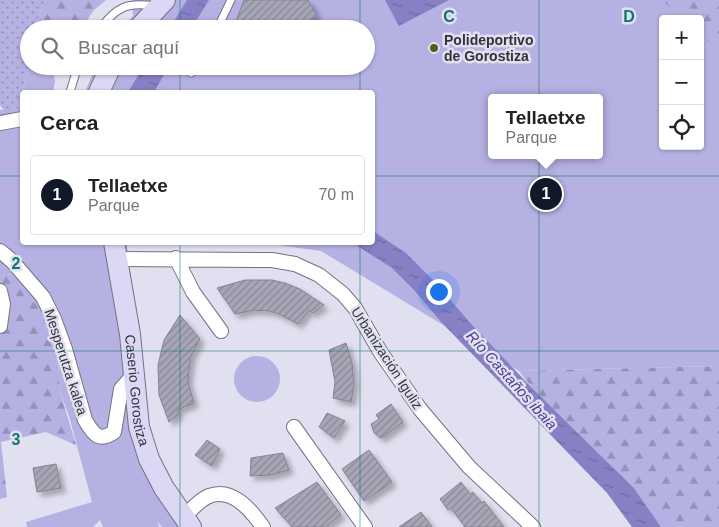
<!DOCTYPE html>
<html lang="es">
<meta charset="utf-8">
<style>
body{margin:0;font-family:Helvetica,sans-serif;background:#f2f2f2;color:#222}
.controls{position:absolute;right:15px;top:15px;display:grid;overflow:hidden;border-radius:5px;box-shadow:0 1px 4px #0004}
.controls button{width:45px;height:45px;display:grid;place-items:center;padding:0;border:0;border-bottom:1px solid #e0e0e0;background:#fff;color:#222;font:25px sans-serif}
.you{position:absolute;left:438px;top:291px;width:18px;height:18px;margin:-12px;border:4px solid #fff;border-radius:50%;background:#1a73e8;box-shadow:0 0 0 8px #1a73e833}
.badge{display:grid;place-items:center;width:32px;height:32px;border-radius:50%;background:#111827;color:#fff;font-size:16px;font-weight:700}
.pin{position:absolute;translate:-50% -50%;border:2px solid #fff;box-shadow:0 1px 5px #0006}
.popup{position:absolute;left:488px;top:94px;width:115px;height:65px;box-sizing:border-box;display:grid;place-content:center;border-radius:5px;background:#fff;filter:drop-shadow(0 1px 4px #0005);font-size:16px;white-space:nowrap;color:#767676}
.popup b{font-size:19px;color:#222}
.popup::after{content:'';position:absolute;left:50%;top:100%;margin-left:-10px;border:10px solid transparent;border-top-color:#fff}
.list{margin:0;padding:0;list-style:none}
h2{display:flex;justify-content:space-between;align-items:center;height:65px;margin:0;padding:0 20px;font-size:21px}
h2 small{font-size:16px;font-weight:400;color:#767676}
.list li{display:grid;grid-template-columns:32px 1fr auto;gap:15px;align-items:center;box-sizing:border-box;height:80px;margin:0 10px 10px;padding:0 10px;border:1px solid #e0e0e0;border-radius:5px}
.list b{display:block;font-size:19px;white-space:nowrap}
.list p{margin:0;font-size:16px;white-space:nowrap;color:#767676}
.list em{font-size:16px;font-style:normal;color:#767676}
.icon{flex:none;width:28px;height:28px;fill:none;stroke:currentColor;stroke-width:2;stroke-linecap:round;stroke-linejoin:round}
.map{position:relative;flex:none;width:719px;height:527px;overflow:hidden}
.search{position:absolute;background:#fff;box-shadow:0 1px 4px #0004;left:20px;top:20px;width:355px;height:55px;display:flex;align-items:center;gap:12px;box-sizing:border-box;padding:0 18px;border-radius:28px;color:#767676;font-size:19px}
.panel{position:absolute;background:#fff;box-shadow:0 1px 4px #0004;left:20px;top:90px;width:355px;height:155px;border-radius:5px}
.map>svg:first-child{display:block}
.green{fill:#b5b1e3;fill-rule:evenodd}
.forest{fill:url(#forest-firs)}
.garden{fill:url(#garden-dots)}
.water{fill:url(#water-ripples)}
.building{fill:url(#building-hatch);stroke:#848391;filter:url(#shadow)}
.lines{fill:none;stroke-linecap:round;stroke-linejoin:round}
.lane-casing{stroke:#737281;stroke-width:9}
.street-casing{stroke:#737281;stroke-width:16}
.secondary-casing{stroke:#737281;stroke-width:22}
.lane{stroke:#fff;stroke-width:7}
.street{stroke:#fff;stroke-width:14}
.secondary{stroke:#dbd7f4;stroke-width:20}
.grid{fill:none;stroke:#0f766e;stroke-width:1;stroke-opacity:0.55}
.poi-dot{fill:#595925;stroke:#e1e0f0;stroke-width:2}
.labels{text-anchor:middle;dominant-baseline:central;stroke-width:5;stroke-linejoin:round;paint-order:stroke}
.poi-label{font-size:14px;font-weight:bold;fill:#34333a;stroke:#e1e0f0;text-anchor:start}
.street-label{font-size:14px;fill:#34333a;stroke:#e1e0f0}
.water-label{font-size:15px;font-style:italic;fill:#4c3c90;stroke:#e1e0f0}
.grid-label{font-size:16px;text-anchor:middle;font-weight:bold;fill:#0f766e;stroke:#e1e0f0;stroke-width:5;stroke-linejoin:round;paint-order:stroke}
</style>
<div class="map">
<svg width="719" height="527" viewBox="0 0 719 527">
<defs>
<pattern id="forest-firs" width="22" height="20" patternUnits="userSpaceOnUse" patternTransform="scale(1.25)"><rect width="22" height="20" fill="#b5b1e3"/><path d="M5 1l3.5 6h-7zM16 11l3.5 6h-7z" fill="#9491b9"/></pattern>
<pattern id="garden-dots" width="8" height="8" patternUnits="userSpaceOnUse" patternTransform="scale(1.25)"><rect width="8" height="8" fill="#b5b1e3"/><path d="M2 2h.1M6 6h.1" fill="none" stroke="#9491b9" stroke-width="1.8" stroke-linecap="round"/></pattern>
<pattern id="water-ripples" width="26" height="14" patternUnits="userSpaceOnUse" patternTransform="scale(1.25)"><rect width="26" height="14" fill="#8780c5"/><path d="M2 4q2-2 4 0t4 0M15 11q2-2 4 0t4 0" fill="none" stroke="#6f69a1"/></pattern>
<pattern id="building-hatch" width="6" height="6" patternUnits="userSpaceOnUse" patternTransform="scale(1.25)"><rect width="6" height="6" fill="#a7a6b6"/><path d="M-1 1l2-2M0 6l6-6M5 7l2-2" fill="none" stroke="#898895"/></pattern>
<filter id="shadow"><feDropShadow dx="4.5" dy="4.5" stdDeviation="2.5" flood-color="#0004"/></filter>
</defs>
<rect width="100%" height="100%" fill="#e1e0f0"/>
<path class="green" d="M132,0H719V366L519,371L321,251L262,243L372,242V92H85L96,66H366V29H120L133,16ZM663,19H700V146H663ZM492,98H600V155H492Z
M29,66H52L55,81L53,92H22V242L127,243C133,322 135,414 172,486C179,500 191,514 200,527H162L158,522L159,527H103L100,520L93,527H27L26,522L92,502L69,416L60,392L58,361L14,274L0,276V110L18,108Z
M234 379a23 23 0 1 1 46 0a23 23 0 1 1-46 0Z"/>
<path class="forest" d="M45,0H106L93,11L82,29H34Z
M662,0H719V51L700,34V19H683Z
M14,274L35,298L47,321L58,361L60,392L76,445L46,432L1,442L7,497L0,499V276Z
M719,366V527H661L634,488L533,389L519,371Z"/>
<path class="garden" d="M0,0H45L34,29H29V66L18,108L4,110L0,105Z"/>
<path class="water" d="M187,0H209L191,29H169Z
M385,0H449L399,26Z
M144,66H169L154,92H128Z
M373,231L406,253L434,281L472,325L533,389L634,488L661,527H632L607,493L442,323L414,290L392,268L353,243L372,242Z"/>
<path class="building" d="M244,0H308L317,16L292,29H233Z
M245,280H272L285,283L300,289L324,305L313,313L309,310L298,324L279,314L269,311L254,310L235,314L217,288Z
M180,315L200,339L191,356L189,370L188,382L194,403L177,410L179,414L169,422L159,395L158,365L164,340Z
M346,343L352,363L354,384L351,402L333,398L335,382L329,350Z
M391,404L403,422L381,438L374,433L371,424L379,419L376,415Z
M327,413L345,421L334,438L319,427Z
M207,440L220,449L212,466L195,455Z
M369,450L392,482L364,501L342,469Z
M283,453L289,470L270,475L250,476L251,458Z
M56,464L61,488L37,492L33,468Z
M317,482L341,515L325,527H292L275,508Z
M461,482L470,494L473,492L482,503L484,501L504,527H465L451,508L448,510L440,499Z
M421,512L432,527H399Z"/>
<g class="lines">
<g class="lane-casing">
<path id="lane" d="M100,29C116,7 127,2 154,6
M217,29L231,0
M180,66L191,73L199,66
M70,92L78,66"/>
</g>
<g class="street-casing">
<path id="street" d="M0,123L22,119
M0,251L12,261L43,297L54,319L65,349L85,420C93,433 98,443 114,432L121,389L134,374
M176,258L193,292L221,331
M118,259L272,260L295,264L319,275L343,294L355,308L381,353L420,409L469,467L533,527
M0,291L3,304L0,326
M294,427L365,527
M184,517C191,510 199,500 209,496C232,487 251,510 263,527"/>
</g>
<g class="secondary-casing">
<g id="secondary">
<path d="M138,29L165,0"/>
<path d="M99,92L111,66"/>
<path id="s1" d="M114,242L130,334L139,427L149,459L164,488L191,527"/>
</g>
</g>
<use href="#lane" class="lane"/>
<use href="#street" class="street"/>
<use href="#secondary" class="secondary"/>
</g>
<path class="grid" d="M180,0V29M360,0V29M539,0V527M180,66V92M360,66V92M0,176H22M372,176H719M180,242V527M360,242V527M0,351H719"/>
<circle class="poi-dot" cx="434" cy="48" r="5"/>
<g class="labels">
<g class="poi-label">
<text x="444" y="40">Polideportivo<tspan x="444" dy="16">de Gorostiza</tspan></text>
</g>
<g class="street-label">
<text transform="translate(387 358) rotate(57)">Urbanización Iguliz</text>
<text transform="translate(66 362) rotate(72)">Mesperutza kalea</text>
<text stroke="none"><textPath href="#s1" startOffset="150">Caserio Gorostiza</textPath></text>
</g>
<g class="water-label">
<text transform="translate(512 380) rotate(48)">Río Castaños ibaia</text>
</g>
</g>
<g class="grid-label">
<text x="449" y="22">C</text>
<text x="629" y="22">D</text>
<text x="16" y="269">2</text>
<text x="16" y="445">3</text>
</g>
</svg>
<div class="controls">
<button>+</button>
<button>−</button>
<button><svg class="icon" aria-label="locate" viewBox="0 0 24 24"><circle cx="12" cy="12" r="6"/><path d="M12 2v4M12 18v4M2 12h4M18 12h4"/></svg></button>
</div>
<div class="you"></div>
<div class="pin badge" style="left:546px;top:194px">1</div>
<div class="popup"><b>Tellaetxe</b>Parque</div>
<div class="search"><svg class="icon" aria-label="search" viewBox="0 0 24 24"><circle cx="10" cy="10" r="6"/><path d="M15 15l6 6"/></svg>Buscar aquí</div>
<section class="panel">
<h2>Cerca<small></small></h2>
<ul class="list">
<li><span class="badge">1</span><div><b>Tellaetxe</b><p>Parque</p></div><em>70 m</em></li>
</ul>
</section>
</div>
